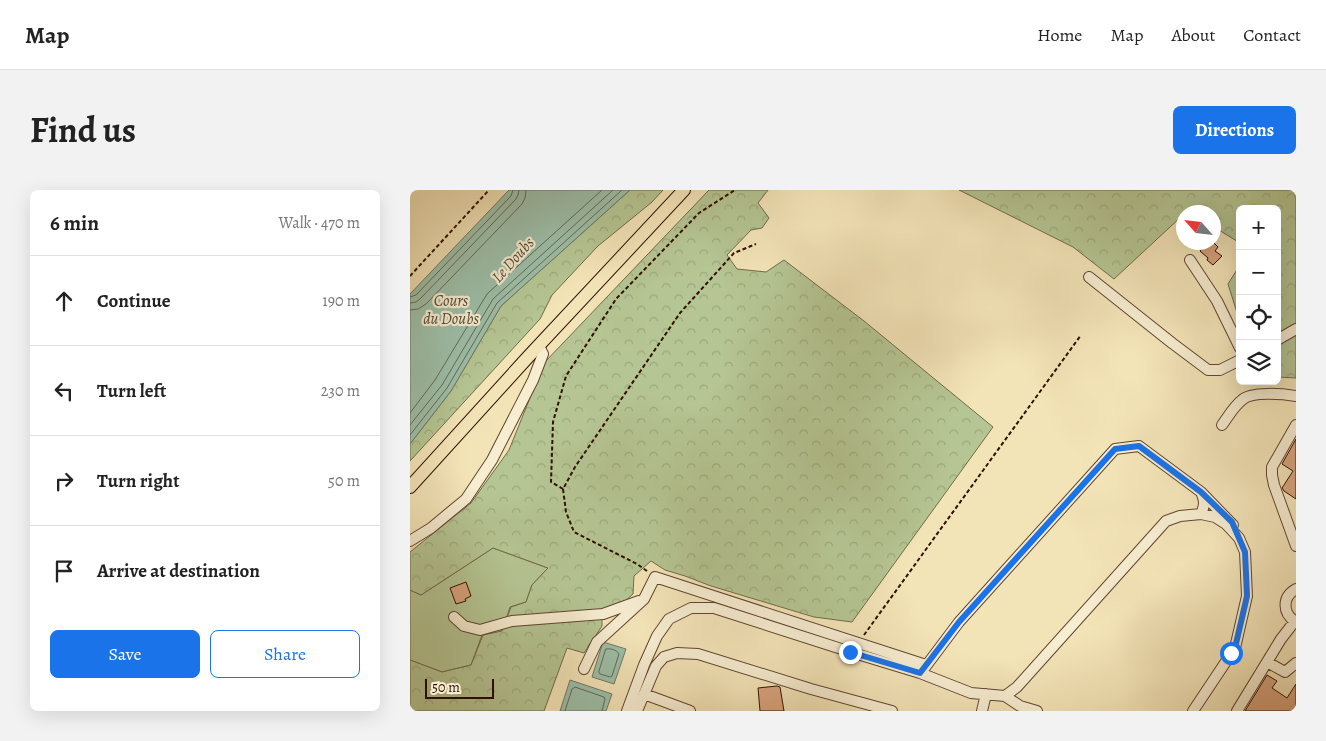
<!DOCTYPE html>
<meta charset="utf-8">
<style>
body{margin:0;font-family:Alegreya,serif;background:#f2f2f2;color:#222}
.controls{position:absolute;right:15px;top:15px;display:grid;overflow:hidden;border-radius:8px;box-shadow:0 5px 20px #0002}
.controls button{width:45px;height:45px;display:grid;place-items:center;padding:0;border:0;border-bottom:1px solid #e0e0e0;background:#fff;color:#222;font:25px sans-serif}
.compass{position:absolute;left:766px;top:15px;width:45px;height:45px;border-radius:50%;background:#fff;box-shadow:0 5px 20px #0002;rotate:297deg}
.scale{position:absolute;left:15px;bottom:12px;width:69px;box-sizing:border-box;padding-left:5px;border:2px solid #301001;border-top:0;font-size:14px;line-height:18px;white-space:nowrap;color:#301001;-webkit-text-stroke:4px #f7edd1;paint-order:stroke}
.stop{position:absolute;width:15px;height:15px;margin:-11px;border:4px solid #1a73e8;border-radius:50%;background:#fff}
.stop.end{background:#1a73e8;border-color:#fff;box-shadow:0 1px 5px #0008}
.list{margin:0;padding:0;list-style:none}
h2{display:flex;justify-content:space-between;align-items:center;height:65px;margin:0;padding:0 20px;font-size:21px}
h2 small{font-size:16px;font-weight:400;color:#767676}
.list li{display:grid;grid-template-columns:32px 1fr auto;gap:15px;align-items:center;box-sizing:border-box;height:90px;padding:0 20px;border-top:1px solid #e0e0e0}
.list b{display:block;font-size:19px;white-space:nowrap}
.list em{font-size:16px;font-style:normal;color:#767676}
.actions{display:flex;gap:10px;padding:15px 20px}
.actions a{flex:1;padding:11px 0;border:1px solid #1a73e8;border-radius:8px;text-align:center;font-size:18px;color:#1a73e8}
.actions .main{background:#1a73e8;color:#fff}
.icon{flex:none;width:28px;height:28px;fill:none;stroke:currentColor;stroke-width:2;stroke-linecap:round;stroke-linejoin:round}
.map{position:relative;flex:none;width:886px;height:521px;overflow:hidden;border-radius:8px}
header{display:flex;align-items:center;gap:30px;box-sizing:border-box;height:70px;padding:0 25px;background:#fff;border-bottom:1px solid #e0e0e0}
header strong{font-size:24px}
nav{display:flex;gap:28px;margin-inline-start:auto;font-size:18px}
.intro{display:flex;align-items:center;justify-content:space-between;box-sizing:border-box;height:120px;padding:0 30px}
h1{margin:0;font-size:35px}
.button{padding:12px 22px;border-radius:8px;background:#1a73e8;color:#fff;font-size:18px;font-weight:700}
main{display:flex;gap:30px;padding:0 30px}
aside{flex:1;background:#fff;border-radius:8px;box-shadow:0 5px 20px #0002}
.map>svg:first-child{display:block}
.green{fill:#b5c593;stroke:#726a4a}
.forest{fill:url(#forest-crowns);stroke:#726a4a}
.water{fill:#9dbfa9;stroke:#717966}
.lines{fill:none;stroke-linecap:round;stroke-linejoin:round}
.shore{stroke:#666855;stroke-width:1}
.building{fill:#d9a37d;stroke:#301001}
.minor-casing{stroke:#61452f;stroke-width:12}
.major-casing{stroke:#301001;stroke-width:14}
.path{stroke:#301001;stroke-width:2;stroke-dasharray:4 2.5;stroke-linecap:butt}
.minor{stroke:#f7edd1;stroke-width:10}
.major{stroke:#f3e4b8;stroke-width:12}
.route{stroke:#1a73e8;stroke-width:6}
.labels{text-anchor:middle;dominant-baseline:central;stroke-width:4.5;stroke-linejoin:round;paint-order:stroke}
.water-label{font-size:16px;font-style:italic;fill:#564d3c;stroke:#f7edd1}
</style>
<header>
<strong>Map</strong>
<nav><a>Home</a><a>Map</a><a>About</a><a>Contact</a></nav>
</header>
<div class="intro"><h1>Find us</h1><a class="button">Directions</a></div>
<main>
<aside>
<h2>6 min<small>Walk · 470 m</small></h2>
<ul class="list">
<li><svg class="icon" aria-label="ahead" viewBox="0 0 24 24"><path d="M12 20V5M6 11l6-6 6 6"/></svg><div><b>Continue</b></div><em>190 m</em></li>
<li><svg class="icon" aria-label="left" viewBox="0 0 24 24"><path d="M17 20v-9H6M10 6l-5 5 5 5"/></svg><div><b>Turn left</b></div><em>230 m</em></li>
<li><svg class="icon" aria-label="right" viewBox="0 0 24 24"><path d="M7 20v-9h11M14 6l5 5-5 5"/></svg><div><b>Turn right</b></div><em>50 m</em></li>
<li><svg class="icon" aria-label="arrive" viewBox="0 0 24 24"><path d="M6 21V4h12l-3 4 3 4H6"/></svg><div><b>Arrive at destination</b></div></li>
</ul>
<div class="actions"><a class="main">Save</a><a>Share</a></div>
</aside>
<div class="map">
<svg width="886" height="521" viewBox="0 0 886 521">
<defs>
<pattern id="forest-crowns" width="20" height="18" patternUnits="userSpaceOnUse" patternTransform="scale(1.25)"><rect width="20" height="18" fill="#b5c593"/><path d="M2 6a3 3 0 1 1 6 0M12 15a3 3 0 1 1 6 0" fill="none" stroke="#9ca87d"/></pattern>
</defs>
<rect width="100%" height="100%" fill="#f3e4b8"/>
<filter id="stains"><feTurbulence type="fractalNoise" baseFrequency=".004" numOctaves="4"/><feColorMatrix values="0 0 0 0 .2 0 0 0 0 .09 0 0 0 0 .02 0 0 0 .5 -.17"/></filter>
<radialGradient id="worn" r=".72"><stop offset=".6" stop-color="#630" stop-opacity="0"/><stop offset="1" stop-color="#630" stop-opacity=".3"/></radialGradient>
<path class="green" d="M83,358L138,378L122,395L116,412L100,417L92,442L72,445L61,475L32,482L0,470V400L11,405Z"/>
<path class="forest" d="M220,0H253L242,12L188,56L142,105L130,129L0,271V254L41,201L91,116Z
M299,0H358L348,13L359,28L352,38L341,40L317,65L327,79L356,82L374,70L454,131L583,237L442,432L404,427L301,396L275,386L255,380L241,371L224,386L223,404L214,412L192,419V436L174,463L157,458L134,521H0V470L32,482L61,475L73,445L92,441L101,417L116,412L122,395L138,378L83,358L11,405L0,400V362L61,313L99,260L134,173Z
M549,0H886V188L867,187V19H830V53L804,37V22H781L778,21L774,22L773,25L704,89L663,57Z
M830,75V132L818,94Z"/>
<path class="water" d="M99,0H220L91,116L41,201L0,254V104Z
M193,452L216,459L204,494L182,487Z
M160,490L202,504L196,521H150Z"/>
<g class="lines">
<path class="shore" d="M0,107L6,105L101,6L103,0
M0,113L6,112L10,109L106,9L108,5L109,0
M0,120L8,119L16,114L112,14L115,8L116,0
M0,223L25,190L77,104L192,0
M0,235L32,195L83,109L203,0
M0,245L37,198L87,113L212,0
M196,459C200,458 207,460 209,464L202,486L200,487L190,484L189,482Z
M155,521L162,499L165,497L194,507L195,509L192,521"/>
</g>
<path class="building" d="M798,52H803L808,57L805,61L812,66L803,75L797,70L798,68L790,61Z
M886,249V309L874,301L872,298L883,281L872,274Z
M56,392L61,406L55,409L56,411L46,414L40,398Z
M857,485L867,491L862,498L877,508L886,494V521H835Z
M367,496L370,497L374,521H350L348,498Z"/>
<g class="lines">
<g class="minor-casing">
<path id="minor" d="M780,70L807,111L830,158
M679,87L762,153L798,180H810L830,170
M867,150L886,139
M812,235C818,227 824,216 832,210C841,201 874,204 886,206
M886,235L862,277V285L864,295L886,356
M791,324C795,315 795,311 791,302L823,335
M0,351L21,338L56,309L82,270L123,190L133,164L129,156
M886,399C872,407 872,423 886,432
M44,427L54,436L70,440L102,431L193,424L229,411
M857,472L875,482L886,473
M174,479L187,452L234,409L245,387L516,475
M513,480L549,432L705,259L729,256L791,302
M234,504L280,521
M595,506L607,497L756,331L770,326L791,324L805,327L816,334L829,348L835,362L837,406L825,458L783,521
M217,521L234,475L247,446L259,429L281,418H304L441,462L510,483L561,503L595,506L610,516L627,521
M227,521L246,476L254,467L267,463L288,464L401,499L482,521
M572,521L576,504
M827,521L871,449L885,431"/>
</g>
<g class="major-casing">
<path id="major" d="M0,297L118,167L274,0"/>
</g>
<path class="path" d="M0,86L79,0
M153,299L141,292L143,232L156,186L206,109L289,23L325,0
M237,381L227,374L164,342L156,322L153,299L165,277L270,123L324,63L346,54
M454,445L671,145"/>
<use href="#minor" class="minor"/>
<use href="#major" class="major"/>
</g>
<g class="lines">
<path class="route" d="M440,462L510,483L549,432L705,259L729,256L791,302L822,332L835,362L837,406L825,458L821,463"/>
</g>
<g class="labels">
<g class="water-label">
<text transform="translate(103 70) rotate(-48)">Le Doubs</text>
<text x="41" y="111">Cours<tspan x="41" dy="18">du Doubs</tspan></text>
</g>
</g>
<rect width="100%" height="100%" filter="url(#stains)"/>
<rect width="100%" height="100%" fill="url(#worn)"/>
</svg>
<div class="controls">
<button>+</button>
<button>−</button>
<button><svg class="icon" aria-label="locate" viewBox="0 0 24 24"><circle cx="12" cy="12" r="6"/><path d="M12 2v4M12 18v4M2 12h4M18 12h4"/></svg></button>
<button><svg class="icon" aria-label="layers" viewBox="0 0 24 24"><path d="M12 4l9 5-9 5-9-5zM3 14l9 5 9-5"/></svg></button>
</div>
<svg class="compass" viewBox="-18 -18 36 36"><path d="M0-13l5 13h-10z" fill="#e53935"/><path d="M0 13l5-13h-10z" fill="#767676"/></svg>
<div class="scale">50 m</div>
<div class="stop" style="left:821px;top:463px"></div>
<div class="stop end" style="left:440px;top:462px"></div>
</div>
</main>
